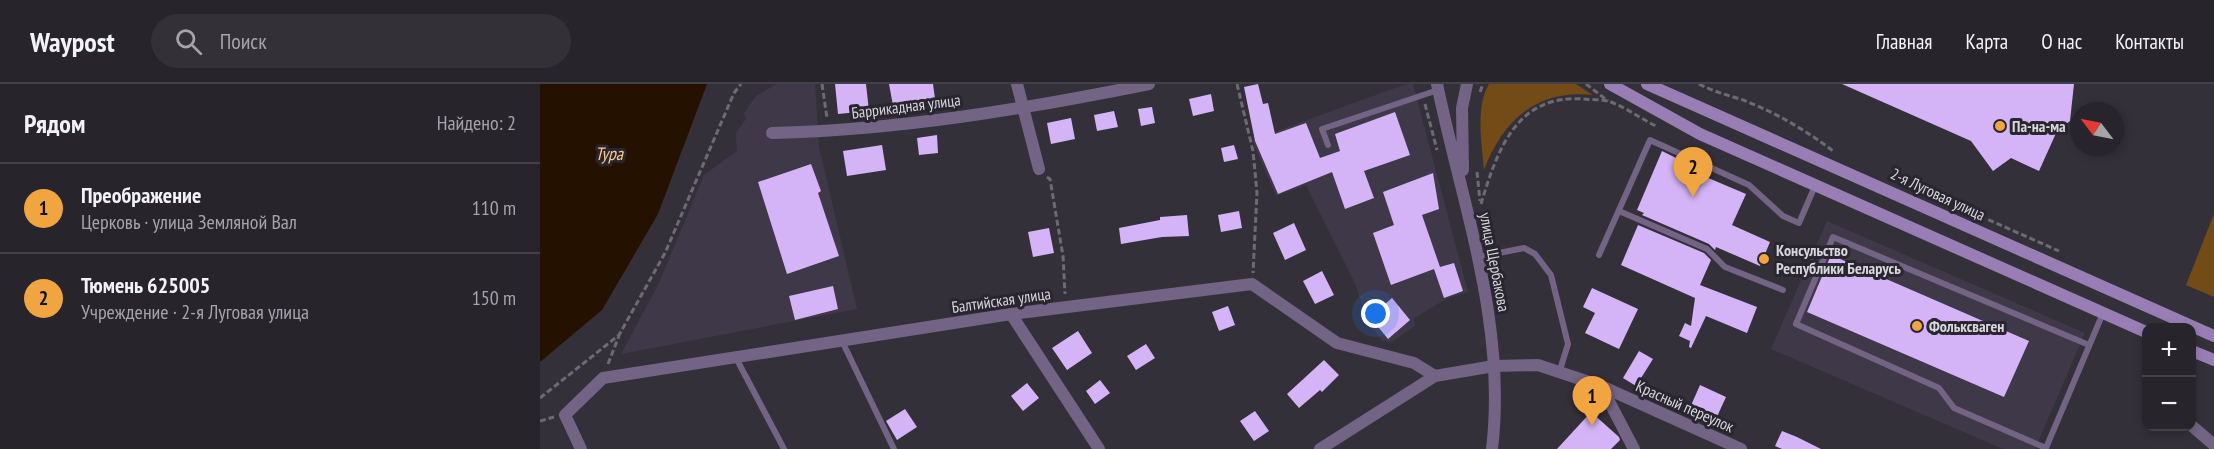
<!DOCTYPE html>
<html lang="ru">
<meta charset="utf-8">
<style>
body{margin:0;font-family:"PT Sans Narrow",sans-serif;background:#333038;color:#f1f3f6}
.controls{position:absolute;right:18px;bottom:18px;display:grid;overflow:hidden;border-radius:12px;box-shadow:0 3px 9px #0003}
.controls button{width:54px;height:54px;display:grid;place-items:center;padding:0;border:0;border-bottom:2px solid #434148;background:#27242c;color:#f1f3f6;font:30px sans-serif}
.compass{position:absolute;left:1530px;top:18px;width:54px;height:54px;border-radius:50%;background:#27242c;box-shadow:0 3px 9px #0003;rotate:302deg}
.you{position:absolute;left:836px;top:230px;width:21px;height:21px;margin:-15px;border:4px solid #fff;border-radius:50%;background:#1a73e8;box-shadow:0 0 0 9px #1a73e833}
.badge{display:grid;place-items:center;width:39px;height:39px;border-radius:50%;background:#f1a540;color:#111;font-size:20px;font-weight:700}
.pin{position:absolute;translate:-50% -50px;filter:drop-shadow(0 2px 3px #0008)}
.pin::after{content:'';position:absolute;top:32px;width:21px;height:18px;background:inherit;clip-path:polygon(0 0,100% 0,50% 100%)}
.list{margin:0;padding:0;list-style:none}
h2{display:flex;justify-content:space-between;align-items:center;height:78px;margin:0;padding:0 24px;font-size:26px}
h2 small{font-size:20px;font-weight:400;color:#a4a4a9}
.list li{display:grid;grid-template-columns:39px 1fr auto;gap:18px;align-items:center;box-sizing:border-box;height:90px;padding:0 24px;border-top:2px solid #434148}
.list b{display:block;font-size:22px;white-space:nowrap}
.list p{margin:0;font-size:20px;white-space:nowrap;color:#a4a4a9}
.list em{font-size:20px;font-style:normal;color:#a4a4a9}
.icon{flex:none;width:33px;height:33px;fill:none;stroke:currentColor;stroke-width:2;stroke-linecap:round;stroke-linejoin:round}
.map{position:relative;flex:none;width:1674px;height:365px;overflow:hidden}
header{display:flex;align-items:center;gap:36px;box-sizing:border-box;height:84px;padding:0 30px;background:#27242c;border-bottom:2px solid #434148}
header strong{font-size:28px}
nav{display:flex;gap:33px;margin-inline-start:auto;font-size:21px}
.search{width:420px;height:54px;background:#333038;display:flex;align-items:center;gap:15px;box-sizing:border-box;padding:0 21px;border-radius:33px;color:#a4a4a9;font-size:22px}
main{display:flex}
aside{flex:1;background:#27242c}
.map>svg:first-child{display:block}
.built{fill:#3f3848}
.green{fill:#724b16}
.water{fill:#241100}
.building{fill:#d4b4f7}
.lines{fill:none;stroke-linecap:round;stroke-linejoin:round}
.path{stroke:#6d6a73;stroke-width:3;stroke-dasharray:6 3;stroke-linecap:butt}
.service{stroke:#736385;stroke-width:6}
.minor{stroke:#736385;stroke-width:12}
.tertiary{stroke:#736385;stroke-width:12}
.secondary{stroke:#987eb4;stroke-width:12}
.poi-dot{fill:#f1a540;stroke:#2a2630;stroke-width:2}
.labels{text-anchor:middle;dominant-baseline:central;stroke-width:6;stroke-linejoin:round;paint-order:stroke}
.street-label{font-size:16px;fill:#d8d5dc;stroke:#2a2630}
.poi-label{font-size:16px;font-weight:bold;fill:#d8d5dc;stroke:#2a2630;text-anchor:start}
.water-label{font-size:18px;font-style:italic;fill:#fac88f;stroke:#2a2630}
</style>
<header>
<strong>Waypost</strong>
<div class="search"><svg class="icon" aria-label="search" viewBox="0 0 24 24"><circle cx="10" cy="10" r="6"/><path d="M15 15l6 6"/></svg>Поиск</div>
<nav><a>Главная</a><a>Карта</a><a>О нас</a><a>Контакты</a></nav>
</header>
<main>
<aside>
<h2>Рядом<small>Найдено: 2</small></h2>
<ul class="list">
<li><span class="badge">1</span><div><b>Преображение</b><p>Церковь · улица Земляной Вал</p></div><em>110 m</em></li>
<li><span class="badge">2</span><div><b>Тюмень 625005</b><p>Учреждение · 2-я Луговая улица</p></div><em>150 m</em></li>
</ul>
</aside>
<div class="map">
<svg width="1674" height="365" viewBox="0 0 1674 365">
<rect width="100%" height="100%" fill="#34303a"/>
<path class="built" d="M237,0H275L279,63L317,225L81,270L119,199L164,91L197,67L196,49L206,35L204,29L216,12Z
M866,0H873L928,208L906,215L873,235L876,241L852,258L842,257L826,234L815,199L766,101L736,112L712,56Z
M1287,137L1545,249L1495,365H1463L1231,265Z"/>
<path class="green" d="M949,0H1036L1053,11C997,5 963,36 944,86C942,60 935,23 949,0Z
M1674,130V213L1646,201Z"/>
<path class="water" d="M0,0H167L118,130L62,226L0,278Z"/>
<path class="building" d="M295,0H326L329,27L298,30Z
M349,0H393L396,22L354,27Z
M718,0L723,20L728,19L735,50L766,39L780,74L800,67L795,50L855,28L870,71L824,87L834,114L805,125L792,88L738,110L715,57L704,3Z
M1302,0H1534L1530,37L1517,47L1499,87L1471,74L1453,87L1431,57Z
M671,10L674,27L653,32L649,15Z
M612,23L615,39L601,42L598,25Z
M574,27L578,43L557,47L554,31Z
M531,34L535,55L511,60L507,39Z
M397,51L398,69L379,71L377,54Z
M342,61L346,86L307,92L303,67Z
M694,61L698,75L684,78L681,64Z
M1122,67L1138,75L1140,82L1206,110L1192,141L1230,158L1220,182L1176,163L1175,166L1169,160L1102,131L1104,129L1097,126Z
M271,80L281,107L278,109L299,172L247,190L218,98Z
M893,89L899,125L882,131L900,183L914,179L923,207L904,214L894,185L851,201L833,149L854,141L843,108Z
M699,127L702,144L681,148L678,131Z
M647,131L649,152L622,153L581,160L579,144L620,136V133Z
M754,139L766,166L745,176L733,149Z
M1098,141L1164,169L1171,176L1160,201L1217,223L1207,249L1166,232L1151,264L1149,263L1150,257L1139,252L1145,239L1151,242L1155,214L1081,181Z
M509,144L514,169L493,173L488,148Z
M1291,171L1489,257L1464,313L1267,228Z
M782,187L794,211L775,220L763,197Z
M293,202L298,225L255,236L249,212Z
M1052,204L1098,225L1079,265L1045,249L1055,229L1043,223Z
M852,214L870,236L848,255L830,233Z
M688,222L695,241L679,247L672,228Z
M538,247L552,269L527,286L512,264Z
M606,260L615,274L596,286L587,272Z
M1099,267L1113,275L1096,302L1083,294Z
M784,276L799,291L782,308L780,306L759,324L747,310Z
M560,296L570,309L555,320L546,307Z
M487,299L499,314L483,327L471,312Z
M1160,301L1186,313L1175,337L1149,326Z
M365,325L377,343L357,356L346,337Z
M715,327L729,347L714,357L700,337Z
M1051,328L1079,353L1080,356L1071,365H1017Z
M1242,347L1257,353L1281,365H1242L1235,362Z"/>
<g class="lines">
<path class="path" d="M282,0L287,34
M697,0L713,67L717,109L713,189
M1046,0L1068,17
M1159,0C1174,8 1188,11 1203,16C1235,28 1267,47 1293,67
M940,8L943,0
M885,20L897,66
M937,88L940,117
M507,93L510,95L523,172L525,210
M941,120C957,67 976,10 1043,15C1052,16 1063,15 1071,18C1087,24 1101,35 1116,42
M1440,132L1519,167
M68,280L79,252
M0,314L79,251L125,169L194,9L201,0
M0,337L14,333"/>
<path class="service" d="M788,61L782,45L898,6
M1079,127L1167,165L1185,183L1243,206
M1059,171L1110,56L1209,101L1243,132L1259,139L1275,102
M939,173L984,164L995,170L1011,191L1028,260L1019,289
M302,257L354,365
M1549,261L1293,153L1256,240L1399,304L1414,324L1506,364L1563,229
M195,272L244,365"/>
<path class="minor" d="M477,0L499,85
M232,49C359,46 485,25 609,0
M471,230L559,365
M1061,302L1094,365
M1652,342L1674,361
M41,365L25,331L63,294L471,230L712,200L797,259L874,279L895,292
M780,365L895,292L954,282L998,281L1061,302L1201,365"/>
<path class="tertiary" d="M897,0C922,121 967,239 952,365
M923,86L922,24L927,0"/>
<path class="secondary" d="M1070,0L1160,50L1606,248
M1107,0L1674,252
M1652,267L1674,276"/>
</g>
<g class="poi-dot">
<circle cx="1460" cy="42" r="6"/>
<circle cx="1224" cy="175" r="6"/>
<circle cx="1377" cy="242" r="6"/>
</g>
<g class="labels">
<g class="street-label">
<text transform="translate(366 22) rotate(-7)">Баррикадная улица</text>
<text transform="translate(1398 110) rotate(25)">2-я Луговая улица</text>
<text transform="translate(955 178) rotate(79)">улица Щербакова</text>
<text transform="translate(461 216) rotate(-8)">Балтийская улица</text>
<text transform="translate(1145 322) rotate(24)">Красный переулок</text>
</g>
<g class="poi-label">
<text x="1472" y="42">Па-на-ма</text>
<text x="1236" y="166">Консульство<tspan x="1236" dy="18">Республики Беларусь</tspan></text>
<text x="1389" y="242">Фольксваген</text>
</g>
<g class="water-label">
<text x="69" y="69">Тура</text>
</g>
</g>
</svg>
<div class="controls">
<button>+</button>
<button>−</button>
</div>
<svg class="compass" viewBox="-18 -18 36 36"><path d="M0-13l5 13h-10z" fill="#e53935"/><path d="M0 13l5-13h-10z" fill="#a4a4a9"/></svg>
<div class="you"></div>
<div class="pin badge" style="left:1052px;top:342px">1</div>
<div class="pin badge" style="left:1153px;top:113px">2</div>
</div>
</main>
